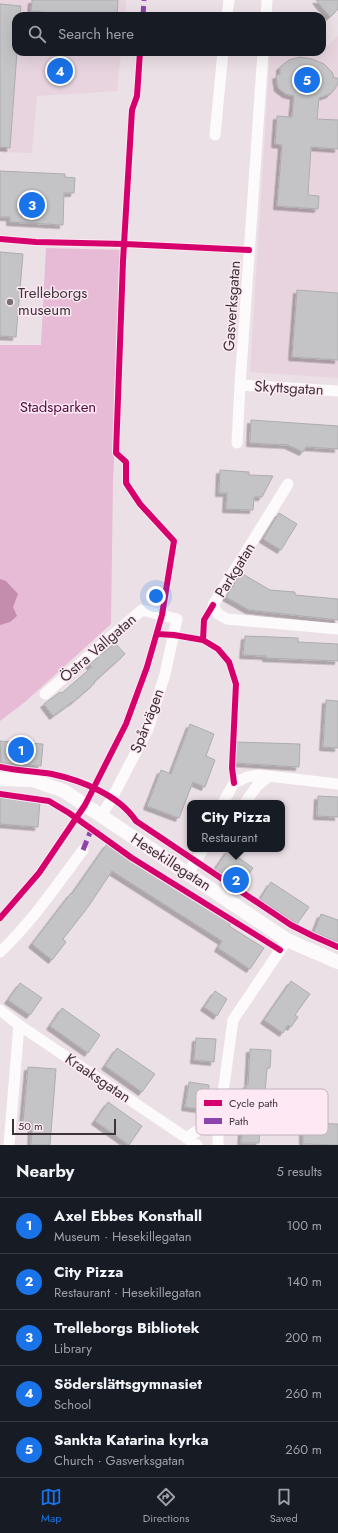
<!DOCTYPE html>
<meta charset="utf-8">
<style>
body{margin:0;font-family:Jost,sans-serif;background:#242831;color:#f1f3f6}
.scale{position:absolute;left:12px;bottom:10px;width:104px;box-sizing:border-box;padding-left:4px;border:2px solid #3c3438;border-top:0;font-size:11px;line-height:14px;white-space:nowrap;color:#3c3438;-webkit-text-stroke:3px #fde8f4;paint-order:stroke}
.you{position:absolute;left:156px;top:596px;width:14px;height:14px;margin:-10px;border:3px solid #fff;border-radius:50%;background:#1a73e8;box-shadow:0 0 0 6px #1a73e833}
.badge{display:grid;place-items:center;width:26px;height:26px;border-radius:50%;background:#1a73e8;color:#fff;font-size:13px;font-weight:700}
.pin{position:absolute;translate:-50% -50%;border:2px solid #fff;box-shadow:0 1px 4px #0006}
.popup{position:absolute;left:187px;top:800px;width:98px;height:52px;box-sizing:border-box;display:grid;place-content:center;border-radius:8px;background:#171b24;filter:drop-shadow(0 1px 3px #0005);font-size:13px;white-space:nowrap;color:#9ea1a6}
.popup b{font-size:15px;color:#f1f3f6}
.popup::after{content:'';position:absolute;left:50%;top:100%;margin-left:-8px;border:8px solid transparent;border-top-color:#171b24}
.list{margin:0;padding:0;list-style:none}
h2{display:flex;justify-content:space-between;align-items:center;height:52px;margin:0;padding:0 16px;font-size:17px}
h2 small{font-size:13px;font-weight:400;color:#9ea1a6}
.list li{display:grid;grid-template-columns:26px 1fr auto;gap:12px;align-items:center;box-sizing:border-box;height:56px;padding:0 16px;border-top:1px solid #363941}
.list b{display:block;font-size:15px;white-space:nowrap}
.list p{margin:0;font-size:13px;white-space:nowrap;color:#9ea1a6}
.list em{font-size:13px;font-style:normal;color:#9ea1a6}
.icon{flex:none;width:22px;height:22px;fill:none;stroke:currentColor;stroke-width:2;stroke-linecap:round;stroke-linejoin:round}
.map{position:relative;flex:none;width:338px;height:1145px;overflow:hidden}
.search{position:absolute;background:#171b24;box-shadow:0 4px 16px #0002;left:12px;right:12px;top:12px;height:44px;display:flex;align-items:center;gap:10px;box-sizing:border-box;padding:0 14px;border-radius:12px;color:#9ea1a6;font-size:15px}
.sheet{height:332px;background:#171b24}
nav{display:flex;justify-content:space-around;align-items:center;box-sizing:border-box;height:56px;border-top:1px solid #363941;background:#171b24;font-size:11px;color:#9ea1a6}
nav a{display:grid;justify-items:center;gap:2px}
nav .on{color:#1a73e8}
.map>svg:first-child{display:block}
.built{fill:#e7d4df}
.green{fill:#e7bbd5}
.water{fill:#c48dae}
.building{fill:#c4c4c6;stroke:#adadaf;filter:url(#shadow)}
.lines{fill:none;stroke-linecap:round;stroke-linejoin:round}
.minor{stroke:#fcfafb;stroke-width:11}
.tertiary{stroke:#fcfafb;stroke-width:14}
.quiet{stroke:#8e44ad;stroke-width:5;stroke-dasharray:10 5;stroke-linecap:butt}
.cycleway-casing{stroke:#fde8f4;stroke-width:8}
.cycleway{stroke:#d6006c;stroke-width:6}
.poi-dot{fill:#797075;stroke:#fde8f4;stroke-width:1.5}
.labels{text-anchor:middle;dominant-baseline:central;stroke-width:3;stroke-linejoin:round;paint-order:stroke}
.poi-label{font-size:15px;fill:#3c3438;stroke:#fde8f4;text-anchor:start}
.street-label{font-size:15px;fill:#3c3438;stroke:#fde8f4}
.park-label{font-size:15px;fill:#510d3c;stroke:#fde8f4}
.key{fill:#fde8f4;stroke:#c3b2bc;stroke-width:1}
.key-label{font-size:11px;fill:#3c3438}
</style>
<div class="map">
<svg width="338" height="1145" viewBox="0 0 338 1145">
<defs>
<filter id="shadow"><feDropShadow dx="-3.5" dy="3.5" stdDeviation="0" flood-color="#0004"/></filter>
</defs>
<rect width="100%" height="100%" fill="#ebe0e6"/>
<path class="built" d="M0,0H126L125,16H16V52H121L117,91L37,96L32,153L0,152Z
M338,36V378L250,372L270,52H322V45L328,46Z"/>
<path class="green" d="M46,248L124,250L113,480L111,624L25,702L0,721V345H41Z"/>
<path class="water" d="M0,579L6,581L18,594L13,607L17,616L10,622L0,625Z"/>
<path class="building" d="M32,0H118L117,16H65V14L31,11Z
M316,0H338V9L330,17Z
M0,4L21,6L20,16H16V52H17L10,148L0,147Z
M300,57L312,59L324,64L332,72L334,78H338V83L335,89L330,94L319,98L317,119L338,120V149L311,147L308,195L319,196L318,209L277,206L282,145L275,144L277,116L292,117L294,96L286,94L278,88L276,76L280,74V67L289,60Z
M0,171L65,174V177L75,178L74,193H64L63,225L10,222V217H0Z
M0,252L23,254L16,337L0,336Z
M297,290L338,293V360L292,357Z
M251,420L338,426V449L306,447L303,452L288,445L250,443Z
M220,470L249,472V475L273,476L262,497H254L253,510L226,509L227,493H219Z
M279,513L297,524L281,550L263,539Z
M241,573L270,590L295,592V595L338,599V620L249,610L226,597Z
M245,636L298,638V642L338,644V661L266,658V656L243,655Z
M115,643L125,654L94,682L95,683L73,702H72L53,716L44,704L60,692L62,693L92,667L89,665Z
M326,700L338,701V748L323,747Z
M190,724L214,734L206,756L215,760L205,787L193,782L179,818L147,806L161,770L171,774Z
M0,741L43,744L41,766L1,763Z
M236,742L300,744L299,767L236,763Z
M318,796L338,797V817L317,816Z
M0,798L40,801L38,827L0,824Z
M107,844L134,862V861L231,922L229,926L264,948L250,969L218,948L222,941L112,871L88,907L63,939L66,942L52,960L32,944L71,893L72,894Z
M228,850L253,868L240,887L215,869Z
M271,882L309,907L297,924L260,899Z
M321,914L338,920V942L314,932Z
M291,981L310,994L295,1015L298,1017L291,1027L288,1025L283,1033L264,1020Z
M20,983L42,998L30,1015L8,1000Z
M215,991L227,999L217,1016L204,1007Z
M62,1008L100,1035L88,1053L50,1026Z
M196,1038L216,1039L214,1062L194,1060Z
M117,1048L155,1074L142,1092L105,1066Z
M250,1049L271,1050L270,1068H267L264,1106L261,1105L259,1143H241L246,1085H248Z
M28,1067L56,1069L50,1145H31L32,1122H23Z
M189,1082L209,1085L206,1110L185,1107Z
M108,1102L142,1126L129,1145L95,1121Z
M303,1123L338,1124V1145L303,1144Z"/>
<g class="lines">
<path class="minor" d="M227,16L229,0
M266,16L267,0
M215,135L223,52
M240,385L338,391
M237,443L240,385L263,52
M288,484L213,605L218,614L227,619L338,629
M45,694L142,610L177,619L165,674L148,729L112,798L101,816
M223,803L234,783L247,777L259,775L338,784
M245,803L257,786L269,776
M188,873L203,849
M0,952C32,922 57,885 83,850
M0,1010L19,1025L197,1145
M186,1138L218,1118
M9,1145L19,1025
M218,1145V1118L222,1100L233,1020L287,940"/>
<path class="tertiary" d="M0,779L32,780L64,791L287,940L338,962"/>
<path class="quiet" d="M143,16L144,0
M83,850L91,830"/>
<g class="cycleway-casing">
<path id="cycleway" d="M0,239L36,242L125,244L249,250
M157,634L174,635L203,640L204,620L213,605
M203,640L218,649L229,662L236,684L232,768L234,783
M0,767C17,771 34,771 52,774C80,780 119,795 136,821L291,925L313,936L338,947
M0,794L49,801L69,813L132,858L280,950
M0,918L39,873L85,805L126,724L147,667L162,615L174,541L140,504L126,483V462L116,453L123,261L132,110L137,96L140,52"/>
</g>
<use href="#cycleway" class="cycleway"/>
</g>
<circle class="poi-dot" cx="10" cy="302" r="4"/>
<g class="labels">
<g class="poi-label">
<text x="18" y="293">Trelleborgs<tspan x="18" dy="17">museum</tspan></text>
</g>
<g class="street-label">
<text transform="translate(232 306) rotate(-86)">Gasverksgatan</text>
<text transform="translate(289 388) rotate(3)">Skyttsgatan</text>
<text transform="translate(235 570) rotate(-58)">Parkgatan</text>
<text transform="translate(98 648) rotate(-41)">Östra Vallgatan</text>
<text transform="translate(147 721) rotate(-69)">Spårvägen</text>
<text transform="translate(171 862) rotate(33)">Hesekillegatan</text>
<text transform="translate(98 1078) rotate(34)">Kraaksgatan</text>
</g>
<g class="park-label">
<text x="58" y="407">Stadsparken</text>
</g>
</g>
<rect x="196" y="1089" width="132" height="46" rx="6" class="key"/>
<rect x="204" y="1100" width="18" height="6" fill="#d6006c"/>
<rect x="204" y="1118" width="18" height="6" fill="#8e44ad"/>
<g class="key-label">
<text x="229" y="1107">Cycle path</text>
<text x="229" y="1125">Path</text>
</g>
</svg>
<div class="scale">50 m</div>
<div class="you"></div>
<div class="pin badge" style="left:21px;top:750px">1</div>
<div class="pin badge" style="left:236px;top:880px">2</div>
<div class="popup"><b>City Pizza</b>Restaurant</div>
<div class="pin badge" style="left:32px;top:205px">3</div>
<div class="pin badge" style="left:60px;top:71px">4</div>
<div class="pin badge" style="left:307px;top:80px">5</div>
<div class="search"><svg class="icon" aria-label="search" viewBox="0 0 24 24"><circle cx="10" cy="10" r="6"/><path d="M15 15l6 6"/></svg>Search here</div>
</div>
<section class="sheet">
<h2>Nearby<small>5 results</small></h2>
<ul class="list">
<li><span class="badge">1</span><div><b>Axel Ebbes Konsthall</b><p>Museum · Hesekillegatan</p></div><em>100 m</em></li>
<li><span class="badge">2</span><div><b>City Pizza</b><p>Restaurant · Hesekillegatan</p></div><em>140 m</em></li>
<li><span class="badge">3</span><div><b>Trelleborgs Bibliotek</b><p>Library</p></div><em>200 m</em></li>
<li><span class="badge">4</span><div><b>Söderslättsgymnasiet</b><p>School</p></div><em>260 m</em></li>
<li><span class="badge">5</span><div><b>Sankta Katarina kyrka</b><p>Church · Gasverksgatan</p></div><em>260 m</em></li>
</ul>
</section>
<nav>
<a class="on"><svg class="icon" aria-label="map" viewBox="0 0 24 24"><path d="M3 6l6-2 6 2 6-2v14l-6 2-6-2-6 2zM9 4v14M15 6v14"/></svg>Map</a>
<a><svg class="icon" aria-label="directions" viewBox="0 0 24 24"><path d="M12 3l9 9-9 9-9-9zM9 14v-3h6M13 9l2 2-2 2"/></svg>Directions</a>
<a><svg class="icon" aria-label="saved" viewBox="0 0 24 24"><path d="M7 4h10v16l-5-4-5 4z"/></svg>Saved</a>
</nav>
